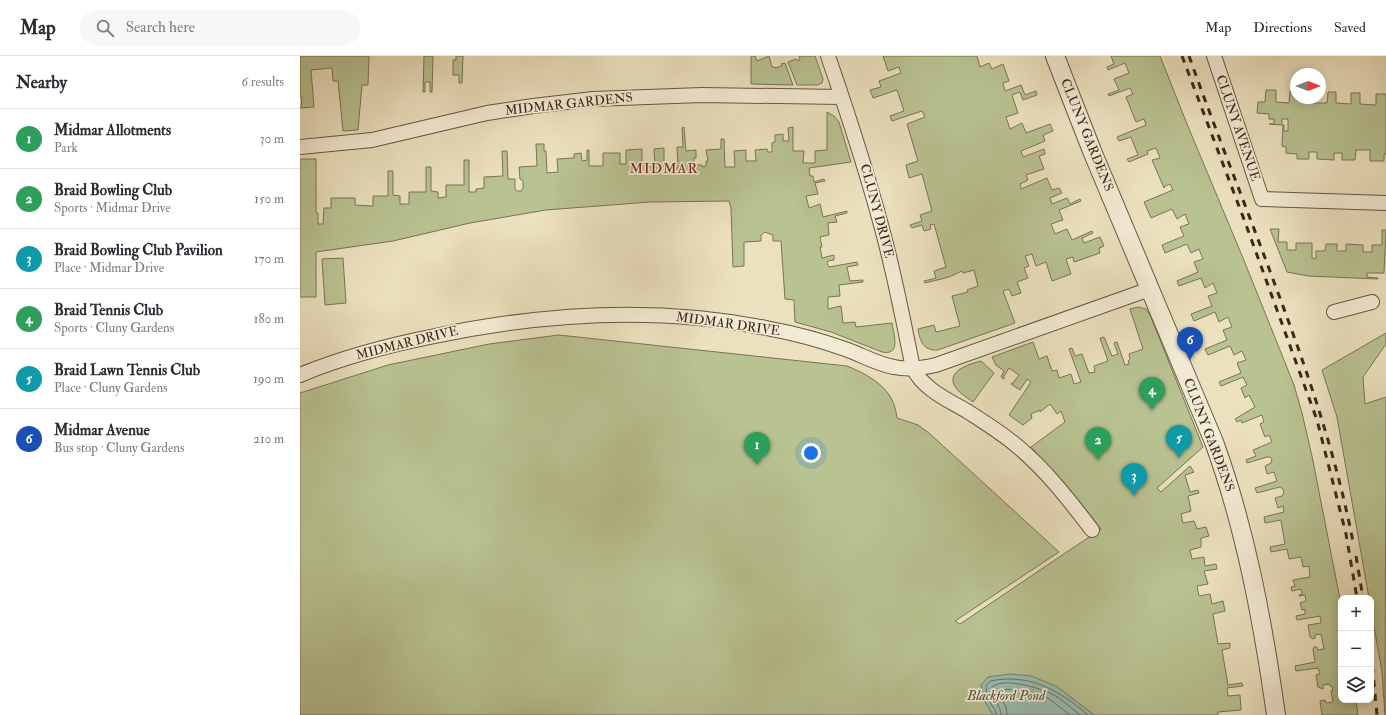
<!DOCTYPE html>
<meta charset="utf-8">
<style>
body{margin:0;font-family:"IM FELL Double Pica",serif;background:#f7f7f7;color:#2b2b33}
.controls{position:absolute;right:12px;bottom:12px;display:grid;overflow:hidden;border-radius:8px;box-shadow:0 2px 10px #0003}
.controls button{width:36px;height:36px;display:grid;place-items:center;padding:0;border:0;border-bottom:1px solid #e1e1e2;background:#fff;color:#2b2b33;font:20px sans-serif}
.compass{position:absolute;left:990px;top:12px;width:36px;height:36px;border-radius:50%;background:#fff;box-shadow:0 2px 10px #0003;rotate:90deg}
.you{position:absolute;left:511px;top:397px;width:14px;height:14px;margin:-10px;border:3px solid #fff;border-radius:50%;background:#1a73e8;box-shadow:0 0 0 6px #1a73e833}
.badge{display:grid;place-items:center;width:26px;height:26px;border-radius:50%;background:#8f2418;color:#fff;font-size:13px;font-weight:700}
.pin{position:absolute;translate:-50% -33px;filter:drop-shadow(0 1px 2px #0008)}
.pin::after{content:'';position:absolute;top:21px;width:14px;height:12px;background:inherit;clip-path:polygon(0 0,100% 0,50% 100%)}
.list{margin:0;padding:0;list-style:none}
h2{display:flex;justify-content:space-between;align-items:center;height:52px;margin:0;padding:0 16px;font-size:17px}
h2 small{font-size:13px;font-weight:400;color:#7c7c81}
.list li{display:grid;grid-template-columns:26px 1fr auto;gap:12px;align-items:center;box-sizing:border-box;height:60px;padding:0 16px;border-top:1px solid #e1e1e2}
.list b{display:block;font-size:15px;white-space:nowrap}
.list p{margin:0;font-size:13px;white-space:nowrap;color:#7c7c81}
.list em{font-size:13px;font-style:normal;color:#7c7c81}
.icon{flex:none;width:22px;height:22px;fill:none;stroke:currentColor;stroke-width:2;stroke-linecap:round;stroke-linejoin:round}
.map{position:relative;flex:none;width:1086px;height:659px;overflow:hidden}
header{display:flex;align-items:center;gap:24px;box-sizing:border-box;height:56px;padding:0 20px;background:#fff;border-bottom:1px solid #e1e1e2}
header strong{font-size:19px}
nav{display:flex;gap:22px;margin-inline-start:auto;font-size:14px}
.search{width:280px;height:36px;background:#f7f7f7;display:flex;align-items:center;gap:10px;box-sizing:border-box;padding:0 14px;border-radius:22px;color:#7c7c81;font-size:15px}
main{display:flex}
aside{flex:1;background:#fff}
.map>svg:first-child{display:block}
.green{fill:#b9c291;stroke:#7a7456}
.water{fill:#99beb2;stroke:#738275}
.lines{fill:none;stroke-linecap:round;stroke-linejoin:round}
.shore{stroke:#6a7266;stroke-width:1}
.minor-casing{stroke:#675643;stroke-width:16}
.tertiary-casing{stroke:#675643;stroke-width:20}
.minor{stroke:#f3ecd5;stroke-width:14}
.tertiary{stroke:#f3ecd5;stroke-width:18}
.rail{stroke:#3b271a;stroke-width:3;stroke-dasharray:7 7;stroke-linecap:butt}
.labels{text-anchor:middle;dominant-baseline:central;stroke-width:3.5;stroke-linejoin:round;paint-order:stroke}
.street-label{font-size:13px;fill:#3b271a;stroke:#f3ecd5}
.neighbourhood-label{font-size:14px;letter-spacing:1px;fill:#7a1f14;stroke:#f3ecd5}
.water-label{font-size:14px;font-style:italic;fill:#524d40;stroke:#f3ecd5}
</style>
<header>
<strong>Map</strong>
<div class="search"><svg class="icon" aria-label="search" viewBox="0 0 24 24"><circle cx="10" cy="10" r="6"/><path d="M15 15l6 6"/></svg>Search here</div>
<nav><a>Map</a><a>Directions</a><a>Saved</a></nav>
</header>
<main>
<aside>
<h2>Nearby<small>6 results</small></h2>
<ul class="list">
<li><span class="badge" style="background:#2e9e5b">1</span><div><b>Midmar Allotments</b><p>Park</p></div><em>30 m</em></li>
<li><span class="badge" style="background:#2e9e5b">2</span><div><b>Braid Bowling Club</b><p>Sports · Midmar Drive</p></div><em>150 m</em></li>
<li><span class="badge" style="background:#0f9aa8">3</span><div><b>Braid Bowling Club Pavilion</b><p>Place · Midmar Drive</p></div><em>170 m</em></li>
<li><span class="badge" style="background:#2e9e5b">4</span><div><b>Braid Tennis Club</b><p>Sports · Cluny Gardens</p></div><em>180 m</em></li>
<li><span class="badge" style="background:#0f9aa8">5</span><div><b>Braid Lawn Tennis Club</b><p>Place · Cluny Gardens</p></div><em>190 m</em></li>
<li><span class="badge" style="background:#1a4fb4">6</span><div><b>Midmar Avenue</b><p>Bus stop · Cluny Gardens</p></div><em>210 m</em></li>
</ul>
</aside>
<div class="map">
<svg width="1086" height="659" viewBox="0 0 1086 659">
<rect width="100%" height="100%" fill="#ece1bf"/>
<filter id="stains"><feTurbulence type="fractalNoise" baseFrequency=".005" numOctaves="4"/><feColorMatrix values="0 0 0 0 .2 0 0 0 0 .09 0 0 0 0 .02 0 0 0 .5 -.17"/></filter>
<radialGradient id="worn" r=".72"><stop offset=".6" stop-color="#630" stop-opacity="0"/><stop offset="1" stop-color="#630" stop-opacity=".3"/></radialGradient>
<path class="green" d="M0,0H69L68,29H62L58,74L43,75L38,25H33L32,12L11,14L14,51L1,52L2,41H0Z
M124,0H133L132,36H130V26H125V36H123Z
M156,0H163L162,27H159V19H153V4H156Z
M451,0H455L457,5L469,0L472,11H475V12L482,10L481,8L485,7L493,29L451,28Z
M499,0H515L523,23L522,27L517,29H497L488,6L496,3L499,5L500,2Z
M583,0H677L680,11L689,7L692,13L703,8L709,25L703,27L705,35L721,29L725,39L736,35L737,39L723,44L720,36L712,39L718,57L706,61L710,73L722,67L726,77L750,68L753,75L743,79L745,85L721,95L723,101L744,93L745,98L739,100L744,113L726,119L728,124L720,128L721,133L747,122L752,134L759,132L762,137L750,142L752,148L767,142L770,148L780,143L781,145L759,154L763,164L751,168L755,178L767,173L772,184L792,175L793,177L782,182L784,187L800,181L804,190L799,192L800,197L774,206L773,201L766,203L771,218L752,225L746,206L736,210L732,198L725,200L729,210L724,212L728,222L717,226L721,237L712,240L709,233L703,235L715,267L638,294C623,295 620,285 618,273L634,269L636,276L660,270L652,240L668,236L667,234L678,230L674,214L663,217L662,215L649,221L625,227L624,225L636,222L634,215L646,211L634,168L630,169L631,173L624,175L622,169L612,172L610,169L622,165L620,159L632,155L622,118L609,122L606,109L618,105L607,68L625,61L622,55L592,65L590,60L604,55L597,34L573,42L570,34L581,31L579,25L601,17L599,11L588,15Z
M811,0H860L887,68L943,202L994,329L1002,357L1012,400L1041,548V644H1056L1058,659H1022L1020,645L1025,644L1026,647L1033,646L1031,635H1033L1032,630H1030L1029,628L1023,629V633L1018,631L1016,619L1020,618L1018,612L996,615L995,610L1015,606L1013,594L1014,591H1017L1018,594L1024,593L1021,578L1015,579V582L1013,583L1010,581L1008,569L1021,567L1020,560L997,564L996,560L1005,558V553L1002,554L1000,547L1006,545L1005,539L999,540V539L1002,538L1001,533L992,535L991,531L995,530L993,524L1010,521L1009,510L1003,511L1001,501L989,503L987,493L971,496L970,491L985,488L981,464L965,467L964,461L984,456L983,450L978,452L975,442L982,440L984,436L983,433L980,431L957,437L955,432L977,425L974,416L967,418L965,410L971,407L972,403L970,401H967L947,407L946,404L956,400L953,394L972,386L969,379L965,381L960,368L964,366L962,359L942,367L941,364L937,366L935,363L955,351L949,339L945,342L941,332L947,329L943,321L921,330L919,326L941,317L937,307L946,304L942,295L934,299L930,290L908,299L905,293L927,284L923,274L932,271L928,261L919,266L915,256L894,265L891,258L912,250L908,240L917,237L913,227L905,232L901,222L879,230L877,225L898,216L894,206L903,203L899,193L891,197L887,188L865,197L862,189L884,180L880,171L889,168L885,158L877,163L872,153L851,162L844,146L873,134L870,128L865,130L864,132L852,104L860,102L856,92L847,95L848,98L829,106L827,103L838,99L831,81L819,85L817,81L846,69L844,63L836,66L826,41L833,38L830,32L809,40L808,38L819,34L814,23L829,17L825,7L808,14L807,11L814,8Z
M966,34H976V46L989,47L990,35H996V42H1013V47H1027L1028,36H1036V47L1051,48V37H1060V48L1076,49V38H1086V98H1084V105H1070V94H1056L1055,104H1042V97H1034V104L1017,103V96H1009V103H997V98L986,97V91L982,90L983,69H984V75H988V63H982V69L969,68H974V63H969V58L957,57L958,46H965Z
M527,56L534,60L539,66L551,106L509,112L510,120H513L514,126L524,123L525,125L515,127L518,138L506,140L509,152L520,148L523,161L547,155V157L535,160L537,166L528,167L529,179L520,181L522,191H520L522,202L534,199V204L528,205L527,207L529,211L557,206L558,209L547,211L550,225L563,224V226L539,229L540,240L528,241V253L541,250L543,267L555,266L556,271L592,267C594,279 601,300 582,296L531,276L495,266L494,244L485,243L481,185H473V179L465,176L461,179V185L444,186V210L433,211L431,152L429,145L350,146L246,154L170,167L93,185L16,196V241H0V103H16V157H18V168H23L24,152H31V142H55V149L73,150V140H88V115H93V139L100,140V148H109V136H126V111H131V135L138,136V142L146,141V129H164V104H169V136H176V133L184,132V121L203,120L202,95H207L208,123H215V133L217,135H221L223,132V125L220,123L219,111L237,110L236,88H244V95H246L247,117L258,116L257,103L274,102V98L281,97L282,105L287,104V94H289V110H303V97H320V108H326V94L342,93V107H344V110H349V111H355L354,93L364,92V112H378L377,91H383L382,72L384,71L386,95L396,94V102H394V109H402V111L406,110V105H408L406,94L421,93V83H424L425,111H435L434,95L446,94V105H456L455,94L467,93L468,96H472V87L475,86V79L483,78V85H489L488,72L493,71V95H504L503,107H515V95L527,94Z
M970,173H979L978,186H987V194H996V187H1012V202L1016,203V195H1025L1026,188H1037V195H1046V188L1063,189V196H1072V189H1082V174H1086L1084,217H1067V221L1078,222V223L1008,220L987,216Z
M43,202L46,247L25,249L22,203Z
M838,251L846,253L850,259L903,391L857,432L861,436L890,410L894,416L885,419L890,436L898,434L899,437L888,440L891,455L881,458L883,467L894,465L897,473L906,471L909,480L901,482V491L890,494L892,503L904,501L905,510L916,508L917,513L904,515L908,528L897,530L899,540L910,538L912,548L923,545L925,555L913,558L918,588L930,587V592L922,594L928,629L942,627L943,630L927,632L928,640L940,639L941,654L918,656V659H794L756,630L683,642L693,659H0V337L88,309L189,288L259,279L547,310C564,317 584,327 592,344C595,349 596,356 597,362L618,369L629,377L759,496L655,565L660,568L801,473L779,445L731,391L765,366L761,355L757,358L750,348L740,356V354L731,358L732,362L723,369L709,359L731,326L727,323L720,334L711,328L713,327L719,319L709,312L704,320V323L701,321L704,315L696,309L692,301L733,286L739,303L747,300L752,315L757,314L759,322L771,318L774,328L781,326L769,293L772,292L775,300L782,298L789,317L795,316L794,310L808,305L800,282L804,281L812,300L818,298L814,287L817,286L825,309L829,308L828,305L830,303L829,298L843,293L830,253Z
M1086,277V288L1063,321L1065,348L1086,341L1085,659L1082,616L1071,554V542H1069L1037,361L1022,314Z
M681,305L694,317L673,346C668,342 660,338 656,332C644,315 670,308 681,305Z"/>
<path class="water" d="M710,618L731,620L756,630L794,659H693L683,642L681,629L688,621Z"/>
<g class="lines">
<path class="shore" d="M696,659V656L687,641L686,630L690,625C729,617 759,634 788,659
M701,659C701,649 692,643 691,632C701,620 740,632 752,638C762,643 771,652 780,659
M707,659L706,651L698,637L699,634C715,632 734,635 749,643C756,648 763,654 770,659"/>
<g class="minor-casing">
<path id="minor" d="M528,0C549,61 569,122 585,184C596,226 604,269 613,312C623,333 648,344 667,355C684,366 702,377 717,390C746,414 769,444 792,474
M914,0L962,143L1086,147
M0,91L72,84L187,57L233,50L293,43L402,39L542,41
M1034,256L1072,246
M0,319C43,301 89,289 135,280C244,257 357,250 466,272C493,277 520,284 545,293C562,299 577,308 594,311C608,314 623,312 636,309L850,233"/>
</g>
<g class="tertiary-casing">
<path id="tertiary" d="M755,0L792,95L914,386C946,474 963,567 976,659"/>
</g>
<use href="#minor" class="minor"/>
<use href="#tertiary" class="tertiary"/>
<path class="rail" d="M882,0L945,166L1017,364L1046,478L1057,542
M889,0C915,73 944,145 971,218C1004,306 1035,393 1053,486
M1056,500L1063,542
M1071,596L1077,659"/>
</g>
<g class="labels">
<g class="street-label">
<text transform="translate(269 48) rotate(-6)">MIDMAR GARDENS</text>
<text transform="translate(938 72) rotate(71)">CLUNY AVENUE</text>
<text transform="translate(787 79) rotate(68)">CLUNY GARDENS</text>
<text transform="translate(577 155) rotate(75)">CLUNY DRIVE</text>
<text transform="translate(428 268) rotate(8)">MIDMAR DRIVE</text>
<text transform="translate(107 287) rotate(-14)">MIDMAR DRIVE</text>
<text transform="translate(909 379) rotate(69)">CLUNY GARDENS</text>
</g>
<g class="neighbourhood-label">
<text x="364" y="112">MIDMAR</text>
</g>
<g class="water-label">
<text x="706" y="639">Blackford Pond</text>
</g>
</g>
<rect width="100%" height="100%" filter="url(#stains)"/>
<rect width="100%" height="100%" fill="url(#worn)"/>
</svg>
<div class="controls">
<button>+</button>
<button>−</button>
<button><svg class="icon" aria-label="layers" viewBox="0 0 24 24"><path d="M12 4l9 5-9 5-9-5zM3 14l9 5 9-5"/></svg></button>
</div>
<svg class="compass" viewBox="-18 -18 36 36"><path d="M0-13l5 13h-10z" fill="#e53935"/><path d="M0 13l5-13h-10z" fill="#7c7c81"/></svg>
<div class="you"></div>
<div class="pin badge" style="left:457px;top:409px;background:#2e9e5b">1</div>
<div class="pin badge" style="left:798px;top:404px;background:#2e9e5b">2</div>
<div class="pin badge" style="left:834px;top:440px;background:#0f9aa8">3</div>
<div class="pin badge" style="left:852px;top:354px;background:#2e9e5b">4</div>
<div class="pin badge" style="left:879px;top:402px;background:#0f9aa8">5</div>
<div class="pin badge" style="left:890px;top:304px;background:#1a4fb4">6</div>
</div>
</main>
